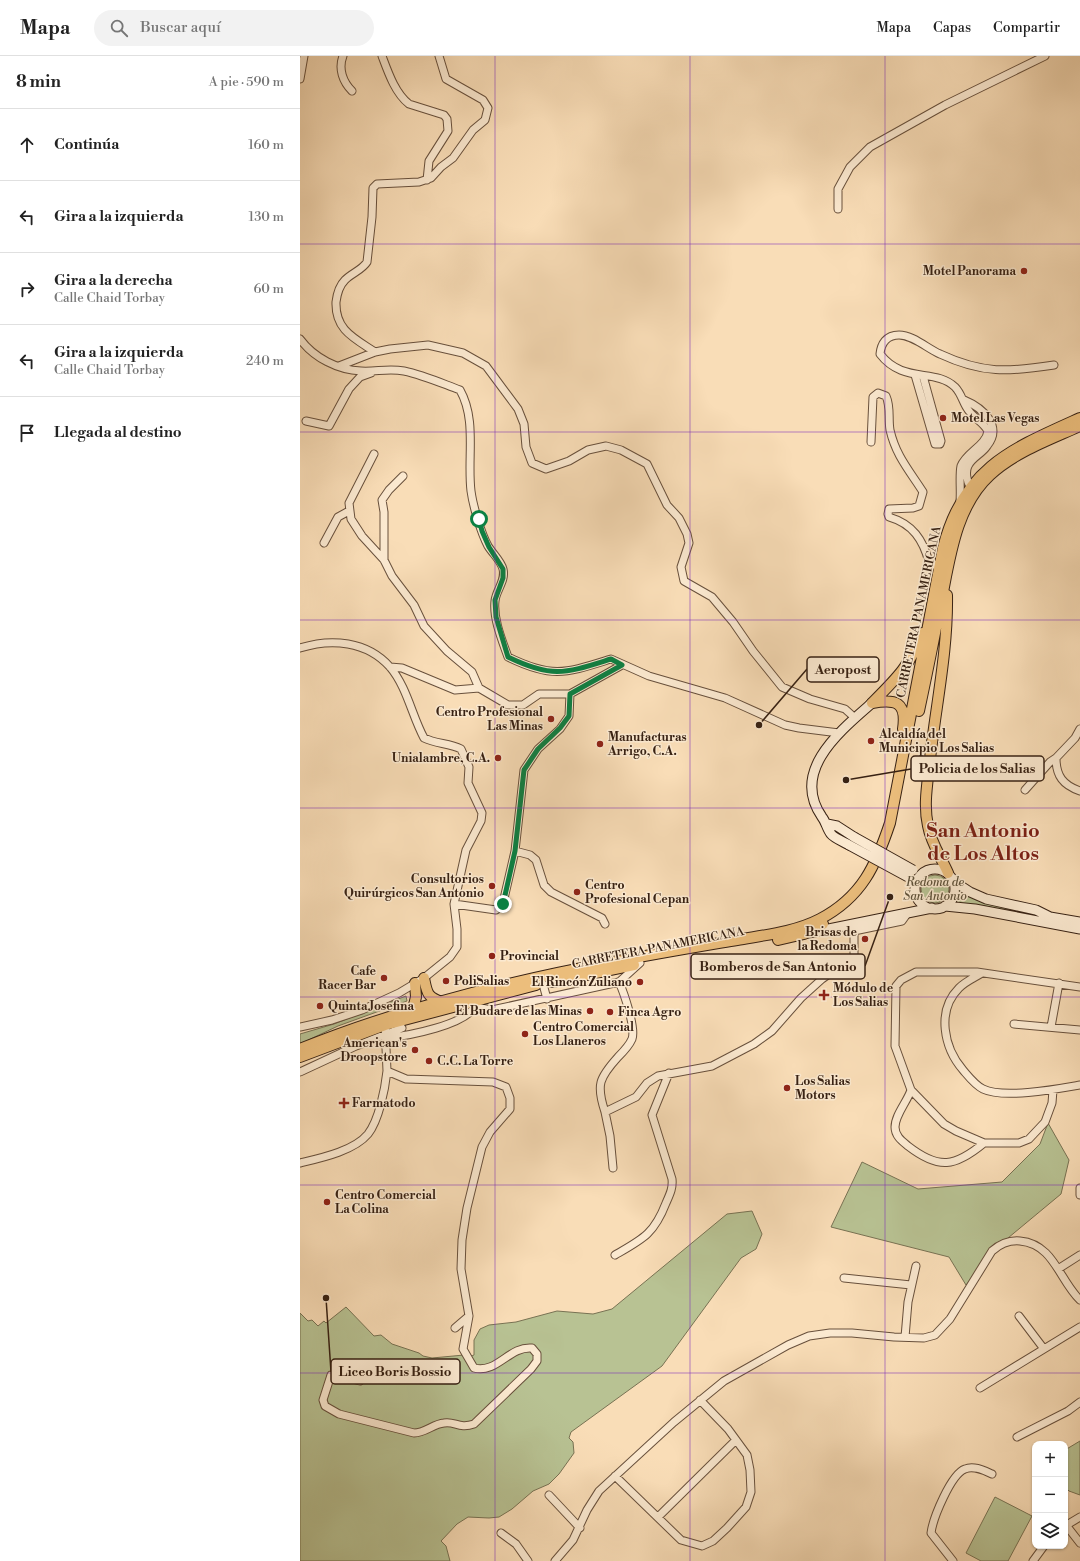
<!DOCTYPE html>
<html lang="es">
<meta charset="utf-8">
<style>
body{margin:0;font-family:"Libre Bodoni",serif;background:#f2f2f2;color:#222}
.controls{position:absolute;right:12px;bottom:12px;display:grid;overflow:hidden;border-radius:8px;box-shadow:0 1px 3px #0004}
.controls button{width:36px;height:36px;display:grid;place-items:center;padding:0;border:0;border-bottom:1px solid #e0e0e0;background:#fff;color:#222;font:20px sans-serif}
.stop{position:absolute;width:12px;height:12px;margin:-9px;border:3px solid #0b8043;border-radius:50%;background:#fff}
.stop.end{background:#0b8043;border-color:#fff;box-shadow:0 1px 4px #0008}
.list{margin:0;padding:0;list-style:none}
h2{display:flex;justify-content:space-between;align-items:center;height:52px;margin:0;padding:0 16px;font-size:17px}
h2 small{font-size:13px;font-weight:400;color:#767676}
.list li{display:grid;grid-template-columns:26px 1fr auto;gap:12px;align-items:center;box-sizing:border-box;height:72px;padding:0 16px;border-top:1px solid #e0e0e0}
.list b{display:block;font-size:15px;white-space:nowrap}
.list p{margin:0;font-size:13px;white-space:nowrap;color:#767676}
.list em{font-size:13px;font-style:normal;color:#767676}
.icon{flex:none;width:22px;height:22px;fill:none;stroke:currentColor;stroke-width:2;stroke-linecap:round;stroke-linejoin:round}
.map{position:relative;flex:none;width:780px;height:1505px;overflow:hidden}
header{display:flex;align-items:center;gap:24px;box-sizing:border-box;height:56px;padding:0 20px;background:#fff;border-bottom:1px solid #e0e0e0}
header strong{font-size:19px}
nav{display:flex;gap:22px;margin-inline-start:auto;font-size:14px}
.search{width:280px;height:36px;background:#f2f2f2;display:flex;align-items:center;gap:10px;box-sizing:border-box;padding:0 14px;border-radius:22px;color:#767676;font-size:15px}
main{display:flex}
aside{flex:1;background:#fff}
.map>svg:first-child{display:block}
.green{fill:#b8c293;stroke:#787253}
.lines{fill:none;stroke-linecap:round;stroke-linejoin:round}
.street-casing{stroke:#68503c;stroke-width:9}
.secondary-casing{stroke:#372113;stroke-width:11}
.primary-casing{stroke:#372113;stroke-width:12}
.street{stroke:#fbe9d0;stroke-width:7}
.secondary{stroke:#fbe9d0;stroke-width:9}
.primary{stroke:#ecbe7c;stroke-width:10}
.secondary-bridge-casing{stroke:#372113;stroke-width:11;stroke-linecap:butt}
.secondary-bridge{stroke:#fbe9d0;stroke-width:9}
.route{stroke:#0b8043;stroke-width:5}
.grid{fill:none;stroke:#7b2cbf;stroke-width:1;stroke-opacity:0.55}
.poi-dot{fill:#8f2418;stroke:#fbe9d0;stroke-width:1.5}
.labels{text-anchor:middle;dominant-baseline:central;stroke-width:3;stroke-linejoin:round;paint-order:stroke}
.poi-label{font-size:12px;font-weight:bold;fill:#372113;stroke:#fbe9d0;text-anchor:start}
.street-label{font-size:12px;fill:#372113;stroke:#fbe9d0}
.park-label{font-size:12px;font-style:italic;fill:#5e5139;stroke:#fbe9d0}
.town-label{font-size:20px;font-weight:bold;fill:#7a1f14;stroke:#fbe9d0}
.leader{fill:none;stroke:#372113;stroke-width:1.5}
.callout-dot{fill:#372113;stroke:#fbe9d0;stroke-width:1.5}
.callout{fill:#fbe9d0;stroke:#372113;stroke-width:1.5}
.callout-label{font-size:13px;text-anchor:middle;font-weight:bold;fill:#372113}
</style>
<header>
<strong>Mapa</strong>
<div class="search"><svg class="icon" aria-label="search" viewBox="0 0 24 24"><circle cx="10" cy="10" r="6"/><path d="M15 15l6 6"/></svg>Buscar aquí</div>
<nav><a>Mapa</a><a>Capas</a><a>Compartir</a></nav>
</header>
<main>
<aside>
<h2>8 min<small>A pie · 590 m</small></h2>
<ul class="list">
<li><svg class="icon" aria-label="ahead" viewBox="0 0 24 24"><path d="M12 20V5M6 11l6-6 6 6"/></svg><div><b>Continúa</b></div><em>160 m</em></li>
<li><svg class="icon" aria-label="left" viewBox="0 0 24 24"><path d="M17 20v-9H6M10 6l-5 5 5 5"/></svg><div><b>Gira a la izquierda</b></div><em>130 m</em></li>
<li><svg class="icon" aria-label="right" viewBox="0 0 24 24"><path d="M7 20v-9h11M14 6l5 5-5 5"/></svg><div><b>Gira a la derecha</b><p>Calle Chaid Torbay</p></div><em>60 m</em></li>
<li><svg class="icon" aria-label="left" viewBox="0 0 24 24"><path d="M17 20v-9H6M10 6l-5 5 5 5"/></svg><div><b>Gira a la izquierda</b><p>Calle Chaid Torbay</p></div><em>240 m</em></li>
<li><svg class="icon" aria-label="arrive" viewBox="0 0 24 24"><path d="M6 21V4h12l-3 4 3 4H6"/></svg><div><b>Llegada al destino</b></div></li>
</ul>
</aside>
<div class="map">
<svg width="780" height="1505" viewBox="0 0 780 1505">
<rect width="100%" height="100%" fill="#f9ddb7"/>
<filter id="stains"><feTurbulence type="fractalNoise" baseFrequency=".005" numOctaves="4"/><feColorMatrix values="0 0 0 0 .2 0 0 0 0 .09 0 0 0 0 .02 0 0 0 .5 -.17"/></filter>
<radialGradient id="worn" r=".72"><stop offset=".6" stop-color="#630" stop-opacity="0"/><stop offset="1" stop-color="#630" stop-opacity=".3"/></radialGradient>
<path class="green" d="M621 833a14 14 0 1 1 28 0a14 14 0 1 1-28 0Z
M659,832L722,857L684,850L652,849L658,838Z
M106,940L107,945L38,970L0,988V978L34,968Z
M748,1067L769,1104L761,1138L708,1182L666,1229L649,1201L531,1171L562,1106L618,1133L702,1126L740,1088Z
M452,1155L462,1178L456,1193L441,1202L362,1310L271,1376L269,1382L273,1386L274,1397L259,1418L249,1428L233,1435L212,1453L199,1461L189,1462L168,1461L157,1468L141,1485L146,1490L150,1505H0V1257L8,1265L12,1264L18,1270L24,1265L26,1267L46,1251L74,1280L81,1279L92,1288L119,1297L123,1300L132,1302L164,1299L167,1302L174,1299V1284L180,1273L189,1269L216,1266L257,1255L293,1258L312,1253L427,1158Z
M780,1385V1439L769,1435L765,1431V1394Z
M695,1441L732,1460L708,1505H681L666,1497Z"/>
<g class="lines">
<g class="street-casing">
<path id="street" d="M43,0C38,13 43,26 52,35
M82,0C88,16 95,37 109,48L144,59L147,63L148,75L129,105L127,124
M0,23L4,0
M538,153V133L550,111L570,91L645,49L745,0
M0,283C14,302 38,314 61,315C76,316 88,312 104,315C123,319 141,327 160,334C177,364 167,402 171,435C173,450 181,477 188,490C193,498 201,505 203,513C206,525 196,534 195,545C193,563 202,584 208,601C253,623 266,617 311,603L349,620L425,642L485,669L499,672L539,677
M75,296C54,282 35,274 36,246C37,238 39,230 45,224C52,217 62,214 67,206L72,161L73,132L77,128L119,126L131,122L141,111L153,102L173,74L185,64L188,52L183,44L146,23L139,0
M39,310L75,296L90,293L128,289L163,297L186,310L218,353L224,368L226,391L232,407L246,413L269,405L288,394L306,390L321,394L347,408L367,449L379,462L387,478L389,487L381,511L384,525L412,541L433,566L453,595L482,631L510,643L545,653L555,662
M615,319L635,388H640L641,385L623,320
M664,344C683,352 703,370 687,390C682,398 672,401 668,410C665,416 667,425 670,431
M6,365L29,370L49,333L60,321L71,317
M571,386L573,341L578,337L586,340C591,351 588,362 590,374C596,400 609,414 623,436L619,450L613,452L589,453L588,458L589,461C613,468 623,484 629,506L634,509L640,507
M74,398L49,447L51,463L62,480L84,504L92,520L114,549L124,570L147,595L172,616L179,632L208,649H223L239,638H270
M660,445C661,435 659,419 661,410C666,396 686,390 688,375C683,366 675,363 669,355C663,348 662,338 655,331C635,312 603,328 580,298C581,288 586,279 599,279C613,279 628,293 640,298C683,318 708,316 754,309
M24,487L38,461L49,455
M84,504V456L82,444L89,434L103,420
M0,592C31,582 67,585 90,611C107,631 112,660 124,682C136,688 149,687 161,693L169,711L168,727L182,757L181,765L166,794L154,848L157,873V891L150,901L124,922L99,937L62,954L32,964L0,971
M90,611L102,612L155,634L179,632
M780,673L775,682L756,702C756,720 763,729 780,735
M725,734L750,706L756,702
M215,795L230,799L236,804L244,829L251,836L302,862L305,868
M154,848L196,854L203,847L215,795L224,714L238,693L260,673L269,660L270,638L322,609
M554,875L602,865L607,858
M340,907L319,926C324,937 336,972 332,983C329,990 323,996 318,1001C299,1022 296,1029 305,1056L336,1041L347,1027L358,1020L412,1010L454,988L472,975L501,942L522,923L554,900V875L552,869
M682,917C674,922 666,925 659,932C636,955 644,992 663,1014C669,1021 675,1029 683,1033C704,1043 757,1033 780,1029
M243,928L247,943
M175,951L192,954L319,926
M714,968L780,974
M85,969L87,1015L106,1023L193,1026L206,1031L210,1042V1053L190,1076L182,1091L167,1152L162,1184L161,1213L169,1260L155,1272
M751,971L759,927
M86,982C106,980 169,969 176,948
M0,1016L56,990L102,972
M611,1034C607,1046 595,1059 595,1071C595,1080 602,1085 608,1090C639,1114 655,1111 684,1087
M753,1034L752,1047L745,1066L729,1083L719,1087H684L656,1075L644,1068L611,1034L595,990L596,930L601,924L616,916H677L780,931
M305,1056L310,1080L313,1112
M0,1107C21,1102 54,1095 68,1078C79,1064 85,1033 87,1015
M780,1132V1139
M315,1199C343,1183 354,1178 366,1147C370,1138 373,1132 372,1123L352,1059L369,1017
M758,1213L780,1199
M544,1222L611,1229
M719,1260L744,1293
M605,1281L608,1246L616,1210
M60,1325L37,1319H31L23,1344L25,1350L39,1358L114,1377C125,1377 133,1368 144,1367C155,1365 159,1373 174,1368L231,1313L237,1305V1298L232,1292C209,1290 197,1318 174,1312L163,1293L169,1260
M680,1332L780,1271
M717,1381L768,1355L780,1346
M315,1420L381,1484L402,1490L413,1485L427,1472L446,1451L451,1436L450,1414L447,1399L428,1373L400,1344
M249,1439L280,1472
M358,1461L436,1384
M766,1469L780,1487
M765,1470L780,1461
M201,1477L216,1488L228,1505
M255,1505L273,1484L287,1454L299,1435L374,1366L424,1325L488,1289L509,1280L530,1277H552L594,1281L624,1282L635,1279L650,1263L692,1195C700,1188 709,1184 720,1185C754,1188 759,1224 780,1244
M653,1505L631,1477C633,1462 651,1418 665,1413C674,1409 685,1415 692,1418
M733,1505L744,1490"/>
</g>
<g class="secondary-casing">
<path id="secondary" d="M527,768L537,770L554,781
M549,789C544,786 534,782 531,778C527,773 526,766 522,761C490,715 540,675 572,647
M615 833a20 20 0 1 1 40 0a20 20 0 1 1-40 0Z
M653,825L670,836L686,843L736,854L750,861L780,866
M645,850L675,853L780,873
M509,877L632,852"/>
</g>
<g class="primary-casing">
<path id="primary" d="M647,539C648,594 636,649 630,703C628,725 623,748 628,770C631,787 641,801 648,817
M572,647C595,624 611,609 622,577
M572,647C595,643 607,645 603,673
M619,655C626,622 633,589 639,556C649,511 653,453 690,419C715,396 749,384 780,370
M478,884L504,878L523,868
M124,922C127,937 127,941 142,946
M252,926L334,909
M113,953L116,941L115,927
M0,993C101,952 206,926 313,906C354,898 396,891 437,884C465,879 495,876 520,863C562,841 576,809 590,767L643,492C663,412 711,393 780,362
M0,1001L85,969L236,929"/>
</g>
<use href="#street" class="street"/>
<use href="#secondary" class="secondary"/>
<use href="#primary" class="primary"/>
<g class="secondary-bridge-casing">
<path id="secondary-bridge" d="M554,781L613,814
M549,789L608,821"/>
</g>
<use href="#secondary-bridge" class="secondary-bridge"/>
</g>
<g class="lines">
<path class="route" d="M179,463L182,475L189,491L203,513V522L195,544L196,561L208,601C253,623 266,617 311,603L322,609L270,638L269,660L260,672L238,693L224,714L215,795L203,848"/>
</g>
<path class="grid" d="M195,0V1505M390,0V1505M585,0V1505M0,188H780M0,376H780M0,564H780M0,752H780M0,941H780M0,1129H780M0,1317H780"/>
<g class="poi-dot">
<circle cx="724" cy="215" r="4"/>
<circle cx="643" cy="362" r="4"/>
<circle cx="251" cy="663" r="4"/>
<circle cx="571" cy="685" r="4"/>
<circle cx="300" cy="688" r="4"/>
<circle cx="198" cy="702" r="4"/>
<circle cx="192" cy="830" r="4"/>
<circle cx="277" cy="836" r="4"/>
<circle cx="565" cy="883" r="4"/>
<circle cx="192" cy="900" r="4"/>
<circle cx="84" cy="922" r="4"/>
<circle cx="146" cy="925" r="4"/>
<circle cx="340" cy="926" r="4"/>
<path d="M522 933h4v4h4v4h-4v4h-4v-4h-4v-4h4z"/>
<circle cx="20" cy="950" r="4"/>
<circle cx="290" cy="955" r="4"/>
<circle cx="310" cy="956" r="4"/>
<circle cx="225" cy="978" r="4"/>
<circle cx="115" cy="994" r="4"/>
<circle cx="129" cy="1005" r="4"/>
<circle cx="487" cy="1032" r="4"/>
<path d="M42 1041h4v4h4v4h-4v4h-4v-4h-4v-4h4z"/>
<circle cx="27" cy="1146" r="4"/>
</g>
<g class="labels">
<g class="poi-label">
<text x="716" y="215" text-anchor="end">Motel Panorama</text>
<text x="651" y="362">Motel Las Vegas</text>
<text x="243" y="656" text-anchor="end">Centro Profesional<tspan x="243" dy="14">Las Minas</tspan></text>
<text x="579" y="678">Alcaldía del<tspan x="579" dy="14">Municipio Los Salias</tspan></text>
<text x="308" y="681">Manufacturas<tspan x="308" dy="14">Arrigo, C.A.</tspan></text>
<text x="190" y="702" text-anchor="end">Unialambre, C.A.</text>
<text x="184" y="823" text-anchor="end">Consultorios<tspan x="184" dy="14">Quirúrgicos San Antonio</tspan></text>
<text x="285" y="829">Centro<tspan x="285" dy="14">Profesional Cepan</tspan></text>
<text x="557" y="876" text-anchor="end">Brisas de<tspan x="557" dy="14">la Redoma</tspan></text>
<text x="200" y="900">Provincial</text>
<text x="76" y="915" text-anchor="end">Cafe<tspan x="76" dy="14">Racer Bar</tspan></text>
<text x="154" y="925">PoliSalias</text>
<text x="332" y="926" text-anchor="end">El Rincón Zuliano</text>
<text x="533" y="932">Módulo de<tspan x="533" dy="14">Los Salias</tspan></text>
<text x="28" y="950">Quinta Josefina</text>
<text x="282" y="955" text-anchor="end">El Budare de las Minas</text>
<text x="318" y="956">Finca Agro</text>
<text x="233" y="971">Centro Comercial<tspan x="233" dy="14">Los Llaneros</tspan></text>
<text x="107" y="987" text-anchor="end">American's<tspan x="107" dy="14">Droopstore</tspan></text>
<text x="137" y="1005">C.C. La Torre</text>
<text x="495" y="1025">Los Salias<tspan x="495" dy="14">Motors</tspan></text>
<text x="52" y="1047">Farmatodo</text>
<text x="35" y="1139">Centro Comercial<tspan x="35" dy="14">La Colina</tspan></text>
</g>
<g class="street-label">
<text transform="translate(619 556) rotate(-78)">CARRETERA PANAMERICANA</text>
<text transform="translate(358 892) rotate(-11)">CARRETERA PANAMERICANA</text>
</g>
<g class="park-label">
<text x="635" y="826">Redoma de<tspan x="635" dy="14">San Antonio</tspan></text>
</g>
<g class="town-label">
<text x="683" y="775">San Antonio<tspan x="683" dy="23">de Los Altos</tspan></text>
</g>
</g>
<path class="leader" d="M459 669L507 613M546 724L611 713M590 841L565 910M26 1242L31 1316"/>
<g class="callout-dot">
<circle cx="459" cy="669" r="4"/>
<circle cx="546" cy="724" r="4"/>
<circle cx="590" cy="841" r="4"/>
<circle cx="26" cy="1242" r="4"/>
</g>
<g class="callout">
<rect x="507" y="601" width="72" height="25" rx="4"/>
<rect x="611" y="700" width="133" height="25" rx="4"/>
<rect x="391" y="898" width="174" height="25" rx="4"/>
<rect x="31" y="1303" width="129" height="25" rx="4"/>
</g>
<g class="callout-label">
<text x="543" y="618">Aeropost</text>
<text x="677" y="717">Policia de los Salias</text>
<text x="478" y="915">Bomberos de San Antonio</text>
<text x="95" y="1320">Liceo Boris Bossio</text>
</g>
<rect width="100%" height="100%" filter="url(#stains)"/>
<rect width="100%" height="100%" fill="url(#worn)"/>
</svg>
<div class="controls">
<button>+</button>
<button>−</button>
<button><svg class="icon" aria-label="layers" viewBox="0 0 24 24"><path d="M12 4l9 5-9 5-9-5zM3 14l9 5 9-5"/></svg></button>
</div>
<div class="stop" style="left:179px;top:463px"></div>
<div class="stop end" style="left:203px;top:848px"></div>
</div>
</main>
